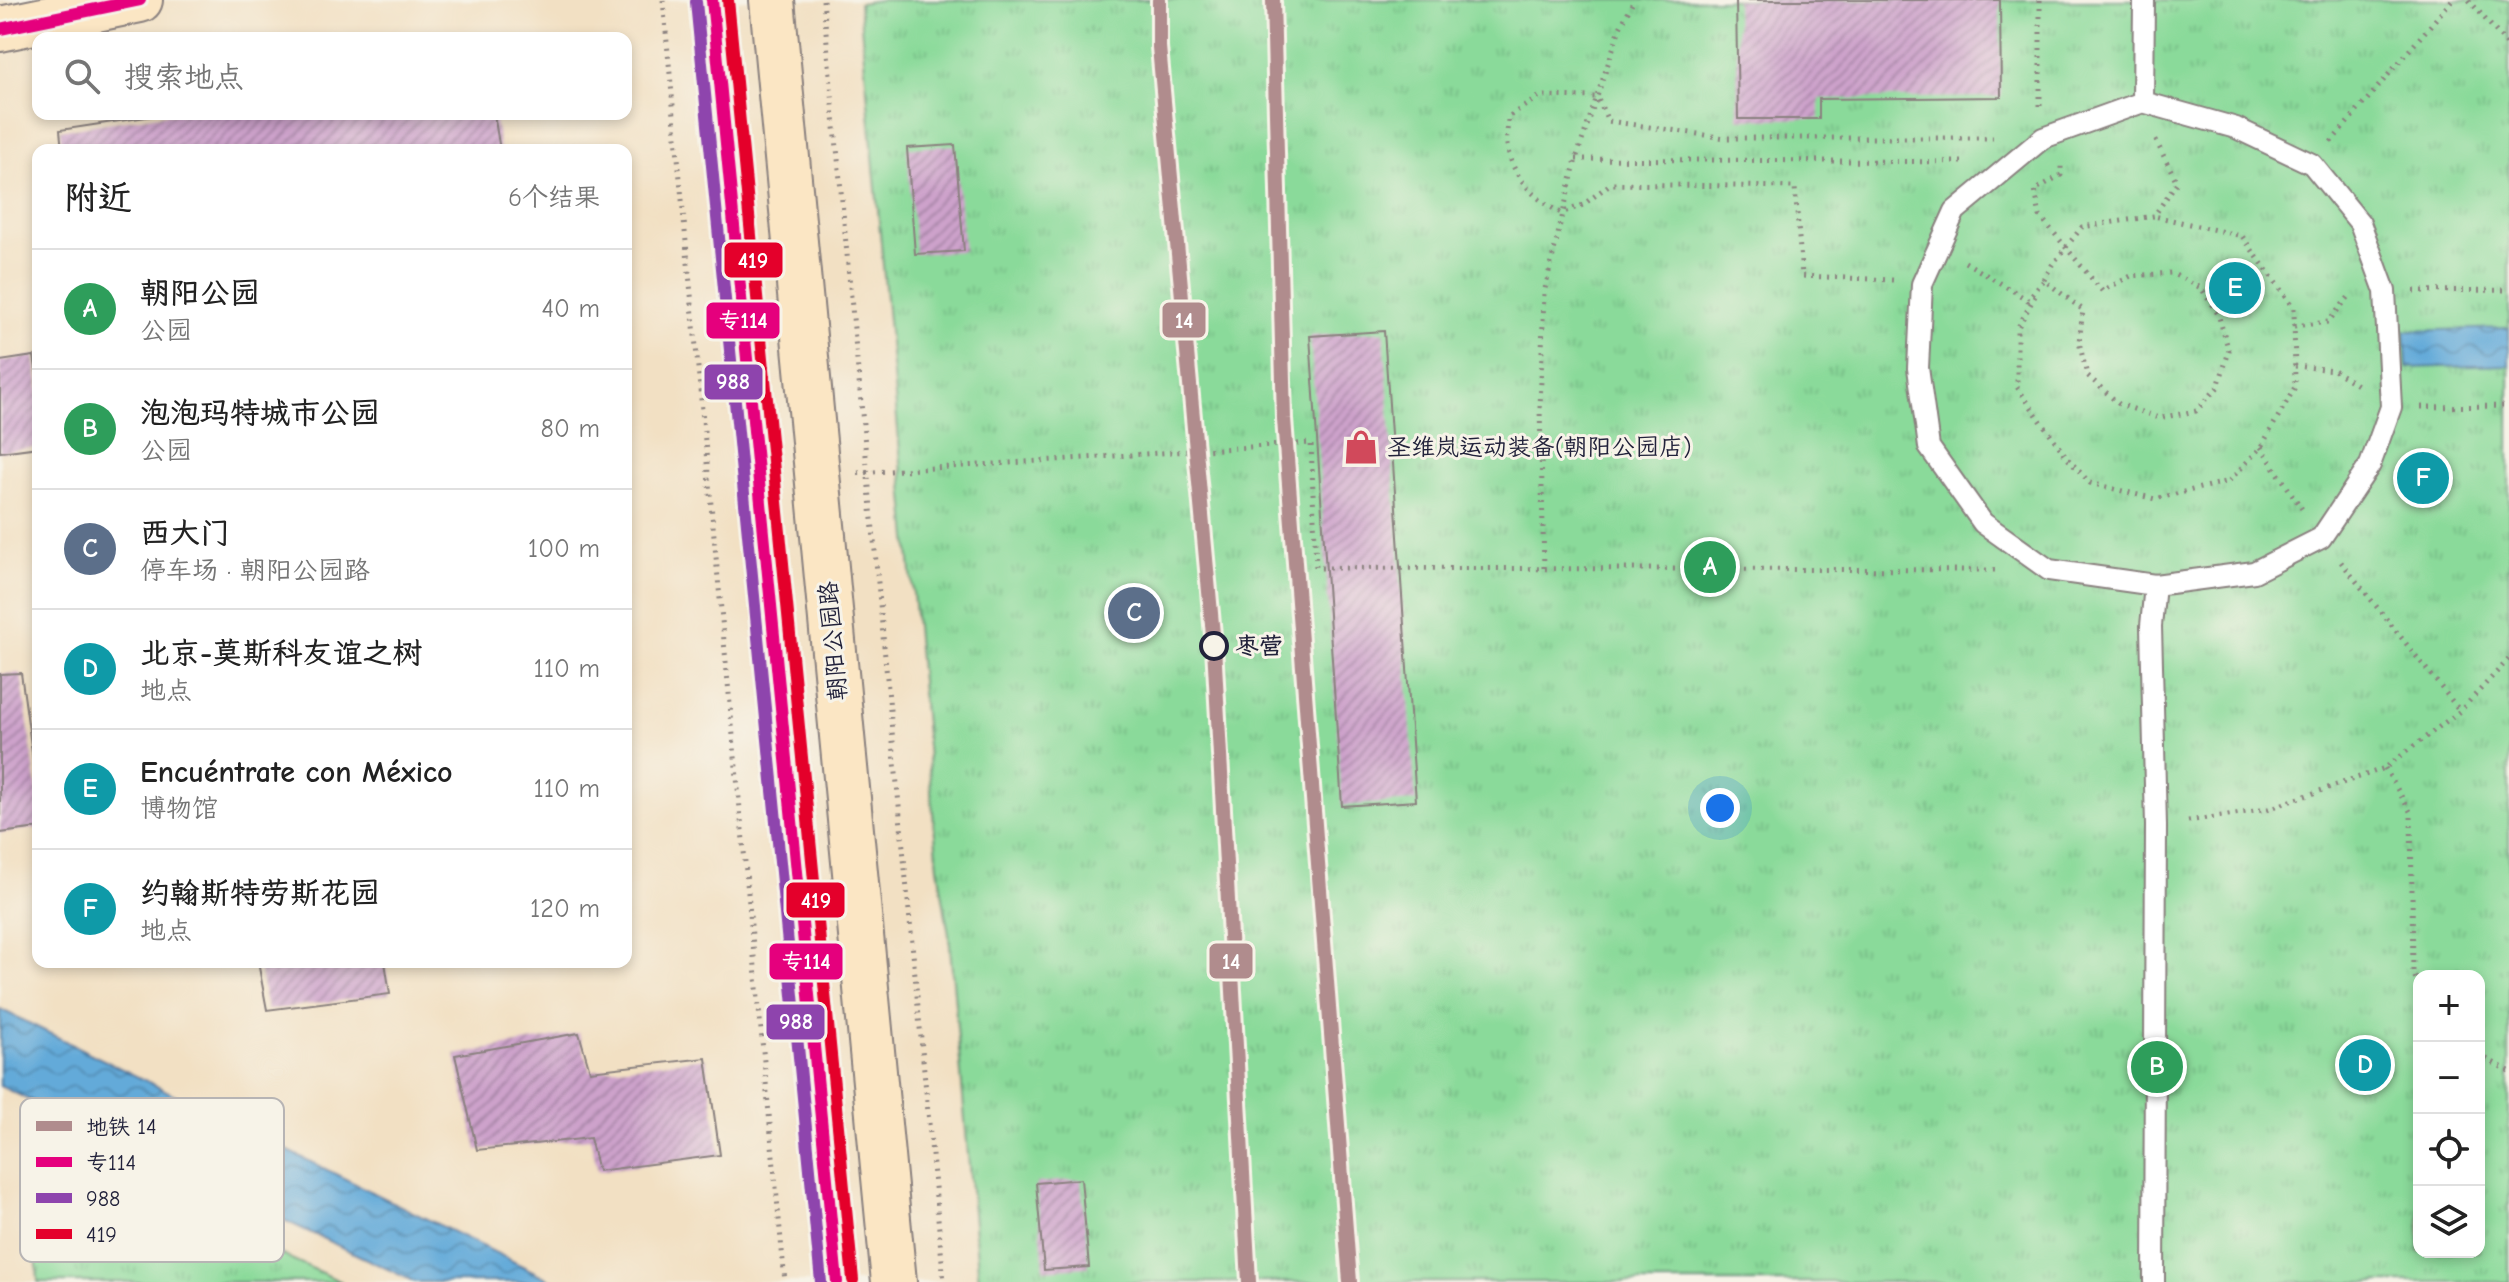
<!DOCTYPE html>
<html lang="zh">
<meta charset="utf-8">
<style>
body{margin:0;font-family:"Comic Neue","LXGW WenKai TC",sans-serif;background:#f6f6f6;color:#222}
.controls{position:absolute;right:24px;bottom:24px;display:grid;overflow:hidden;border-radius:16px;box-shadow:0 4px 12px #0003}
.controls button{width:72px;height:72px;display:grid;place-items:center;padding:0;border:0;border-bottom:2px solid #e0e0e0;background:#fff;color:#222;font:40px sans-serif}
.you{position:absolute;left:1720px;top:808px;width:28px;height:28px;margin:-20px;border:6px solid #fff;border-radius:50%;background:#1a73e8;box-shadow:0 0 0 12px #1a73e833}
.badge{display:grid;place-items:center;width:52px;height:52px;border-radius:50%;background:#d1495b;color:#fff;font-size:26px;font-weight:700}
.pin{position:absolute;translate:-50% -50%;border:4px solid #fff;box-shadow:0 2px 8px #0006}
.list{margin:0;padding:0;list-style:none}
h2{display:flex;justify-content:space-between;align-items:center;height:104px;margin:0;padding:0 32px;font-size:34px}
h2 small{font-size:26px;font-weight:400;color:#767676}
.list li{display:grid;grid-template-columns:52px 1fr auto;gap:24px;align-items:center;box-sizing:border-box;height:120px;padding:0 32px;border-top:2px solid #e0e0e0}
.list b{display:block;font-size:30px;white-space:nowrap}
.list p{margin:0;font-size:26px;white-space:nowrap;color:#767676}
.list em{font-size:26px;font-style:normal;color:#767676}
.icon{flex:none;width:44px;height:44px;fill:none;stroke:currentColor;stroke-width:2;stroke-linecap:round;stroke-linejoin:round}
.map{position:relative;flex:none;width:2509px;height:1282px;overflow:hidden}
.search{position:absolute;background:#fff;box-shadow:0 4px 12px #0003;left:32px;top:32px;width:600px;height:88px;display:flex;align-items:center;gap:20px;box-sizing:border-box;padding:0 28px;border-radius:16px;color:#767676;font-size:30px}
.panel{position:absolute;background:#fff;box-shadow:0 4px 12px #0003;left:32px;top:144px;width:600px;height:824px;border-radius:16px}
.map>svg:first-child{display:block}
.grass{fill:url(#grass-tufts);stroke:#567e6a;stroke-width:2;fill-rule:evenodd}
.water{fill:url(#water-waves);stroke:#42668a;stroke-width:2}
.building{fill:url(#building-hatch)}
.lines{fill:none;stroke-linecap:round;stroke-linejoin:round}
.lane-casing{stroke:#8a817f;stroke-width:24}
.secondary-casing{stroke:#8a817f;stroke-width:48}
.path{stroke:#8a817f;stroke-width:5;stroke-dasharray:2 6;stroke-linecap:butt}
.lane{stroke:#fff;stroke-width:20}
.secondary{stroke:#fbe6c4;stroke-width:44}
.bus-1-casing{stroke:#f7f3e8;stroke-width:18}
.bus-2-casing{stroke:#f7f3e8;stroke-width:18}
.bus-3-casing{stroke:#f7f3e8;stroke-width:18}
.bus-1{stroke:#e5007d;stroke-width:12}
.bus-2{stroke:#8e44ad;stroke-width:12}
.bus-3{stroke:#e4002b;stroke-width:12}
.metro-1-casing{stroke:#f7f3e8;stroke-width:20}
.metro-1{stroke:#b08c8d;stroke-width:14}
.stop-dot{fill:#f7f3e8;stroke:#22223b;stroke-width:4}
.labels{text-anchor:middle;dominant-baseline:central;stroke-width:6;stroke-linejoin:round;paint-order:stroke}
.poi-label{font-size:24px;fill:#22223b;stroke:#f7f3e8;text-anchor:start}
.street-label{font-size:24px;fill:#22223b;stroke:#f7f3e8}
.stop-label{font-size:24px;font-weight:bold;fill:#22223b;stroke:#f7f3e8;text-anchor:start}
.key{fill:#f7f3e8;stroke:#b7b4b4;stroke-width:2}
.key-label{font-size:22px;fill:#22223b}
.line-badge{stroke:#f7f3e8;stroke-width:3}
.badge-label{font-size:22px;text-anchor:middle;font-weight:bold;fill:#fff}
</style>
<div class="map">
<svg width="2509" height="1282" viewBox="0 0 2509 1282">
<defs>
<pattern id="grass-tufts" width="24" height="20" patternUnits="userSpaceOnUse" patternTransform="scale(2)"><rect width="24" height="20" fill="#8ada9a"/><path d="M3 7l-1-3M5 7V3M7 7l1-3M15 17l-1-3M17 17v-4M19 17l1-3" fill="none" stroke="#77bb86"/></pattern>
<pattern id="water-waves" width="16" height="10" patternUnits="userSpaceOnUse" patternTransform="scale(2)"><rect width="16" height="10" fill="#63aad9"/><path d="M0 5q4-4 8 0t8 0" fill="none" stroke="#518ab1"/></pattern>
<pattern id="building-hatch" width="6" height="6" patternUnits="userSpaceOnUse" patternTransform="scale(2)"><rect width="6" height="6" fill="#cda2cb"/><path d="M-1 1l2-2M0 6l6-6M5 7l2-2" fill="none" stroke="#a684a6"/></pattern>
</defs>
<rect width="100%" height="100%" fill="#f7f3e8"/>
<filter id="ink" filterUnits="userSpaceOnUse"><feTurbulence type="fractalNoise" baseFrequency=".0125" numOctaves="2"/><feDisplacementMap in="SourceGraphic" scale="16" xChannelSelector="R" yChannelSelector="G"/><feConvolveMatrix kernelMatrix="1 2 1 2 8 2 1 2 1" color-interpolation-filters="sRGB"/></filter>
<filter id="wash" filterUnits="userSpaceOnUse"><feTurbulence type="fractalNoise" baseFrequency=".006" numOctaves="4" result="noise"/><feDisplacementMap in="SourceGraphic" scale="32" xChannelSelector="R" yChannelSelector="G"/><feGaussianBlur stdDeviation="1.8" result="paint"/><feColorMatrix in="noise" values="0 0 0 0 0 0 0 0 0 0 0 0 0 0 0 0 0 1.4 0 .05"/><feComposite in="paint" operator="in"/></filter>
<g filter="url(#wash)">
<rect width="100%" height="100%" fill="#f2e0c3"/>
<path class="grass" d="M880,0H2509V1282H979L949,935L938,867L859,3ZM2419,976H2479V1252H2419Z
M29,1140L342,1282H38Z"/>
<path class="water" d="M2509,328V365L2407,368L2405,331Z
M0,1009L555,1282H415L0,1086Z"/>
<g id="blocks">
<path class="building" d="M1736,0H2000L2001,97L1819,99V119H1738Z
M166,114H494L500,150H62L60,130Z
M955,145L964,251L915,254L907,148Z
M1384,331L1416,801L1342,806L1310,336Z
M34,356L38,381V447L0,452V361Z
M21,673L38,796V828L0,833V674Z
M258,962H385L390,994L267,1010Z
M579,1033L590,1071L706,1058L720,1155L598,1171L590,1138L477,1150L455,1055Z
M1081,1179L1089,1267L1044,1270L1036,1183Z"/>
</g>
</g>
<g filter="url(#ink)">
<use href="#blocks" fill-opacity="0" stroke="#8a817f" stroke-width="2"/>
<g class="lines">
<g class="lane-casing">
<path id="lane" d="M2143,102L2236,128L2312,164L2360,223L2385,291L2391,407L2370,465L2321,538L2254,572L2155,585L2049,570L1983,523L1929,447L1918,368L1922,284L1955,211L2043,138Z
M2143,102L2144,0
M2154,1282L2156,826L2151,626L2155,585"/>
</g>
<g class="secondary-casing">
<path id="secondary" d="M712,0L837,1282
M772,0L894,1282
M0,29L140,0"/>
</g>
<path class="path" d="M663,0L785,1282
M823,0L944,1282
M2040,0V107
M2469,0L2509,47
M2331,142L2452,0
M1576,159L1963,162
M1965,262L2028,300L2044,280L2083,310L2079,342L2087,375L2119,404L2159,418L2196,411L2218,387L2229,351L2218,314L2201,288L2171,273L2131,276L2102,291L2040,216L2035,190L2061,175V162
M1893,280L1802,276L1795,187L1610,184L1583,205L1561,213C1536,200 1514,179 1508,150C1505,140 1508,127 1508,117L1540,96L1597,97L1608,121L1726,138H1993
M2044,280L2052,265L2082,227L2154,216L2177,182L2154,137
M2414,291L2509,290
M2035,296L2017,329V387L2068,459L2090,483L2155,499L2229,481L2261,447L2295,387L2294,308L2242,236L2154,216
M2294,326L2328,322L2352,293
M2295,366L2334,370L2357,385
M2421,407L2509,406
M2261,447L2302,509
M858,473L1311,443L1316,568L1995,570
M2341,562L2460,711
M1544,568L1540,409L1544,293L1576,159L1620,28L1634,0
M2385,768L2411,813L2413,973L2419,985
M2188,821L2268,809L2385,768L2460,711L2509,659
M2479,1055L2509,1071"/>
<use href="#lane" class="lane"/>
<use href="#secondary" class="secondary"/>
<g class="bus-1-casing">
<path id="bus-1" d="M712,0L837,1282
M0,29L140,0"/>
</g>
<g class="bus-2-casing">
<path id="bus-2" d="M696,2L821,1282"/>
</g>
<g class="bus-3-casing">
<path id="bus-3" d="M728,0L853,1280"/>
</g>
<use href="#bus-1" class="bus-1"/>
<use href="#bus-2" class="bus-2"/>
<use href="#bus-3" class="bus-3"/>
<g class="metro-1-casing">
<path id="metro-1" d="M1159,0V47L1214,646L1249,1282
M1273,0L1284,419L1350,1282"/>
</g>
<use href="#metro-1" class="metro-1"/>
</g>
</g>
<defs>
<g id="shop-bare" transform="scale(2.76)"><path d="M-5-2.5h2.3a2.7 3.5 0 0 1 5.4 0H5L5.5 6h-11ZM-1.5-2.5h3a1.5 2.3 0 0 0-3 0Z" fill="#d1495b" stroke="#f7f3e8" stroke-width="2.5" paint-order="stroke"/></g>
</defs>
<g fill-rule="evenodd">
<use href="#shop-bare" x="1361" y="447"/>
</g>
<circle class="stop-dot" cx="1214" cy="646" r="13"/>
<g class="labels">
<g class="poi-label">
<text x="1387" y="447">圣维岚运动装备(朝阳公园店)</text>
</g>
<g class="street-label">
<text transform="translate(833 641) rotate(-95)">朝阳公园路</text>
</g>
<g class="stop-label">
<text x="1235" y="646">枣营</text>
</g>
</g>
<rect x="20" y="1098" width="264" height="164" rx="12" class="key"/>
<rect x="36" y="1121" width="36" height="10" fill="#b08c8d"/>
<rect x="36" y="1157" width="36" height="10" fill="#e5007d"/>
<rect x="36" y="1193" width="36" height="10" fill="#8e44ad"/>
<rect x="36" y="1229" width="36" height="10" fill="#e4002b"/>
<g class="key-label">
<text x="86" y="1134">地铁 14</text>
<text x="86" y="1170">专114</text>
<text x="86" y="1206">988</text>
<text x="86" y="1242">419</text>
</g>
<g class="line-badge">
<rect x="723" y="241" width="61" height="38" rx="8" fill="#e4002b"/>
<rect x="1161" y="301" width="46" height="38" rx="8" fill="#b08c8d"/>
<rect x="705" y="301" width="76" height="39" rx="8" fill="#e5007d"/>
<rect x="703" y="363" width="61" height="38" rx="8" fill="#8e44ad"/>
<rect x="785" y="881" width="61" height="38" rx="8" fill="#e4002b"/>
<rect x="1208" y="942" width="46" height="38" rx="8" fill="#b08c8d"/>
<rect x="768" y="942" width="76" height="39" rx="8" fill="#e5007d"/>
<rect x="765" y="1003" width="61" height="38" rx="8" fill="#8e44ad"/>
</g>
<g class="badge-label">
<text x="753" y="268">419</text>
<text x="1184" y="328">14</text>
<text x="743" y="328">专114</text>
<text x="733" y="389">988</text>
<text x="816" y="908">419</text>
<text x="1231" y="969">14</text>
<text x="806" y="969">专114</text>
<text x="796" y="1029">988</text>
</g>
</svg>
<div class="controls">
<button>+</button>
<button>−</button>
<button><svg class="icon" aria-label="locate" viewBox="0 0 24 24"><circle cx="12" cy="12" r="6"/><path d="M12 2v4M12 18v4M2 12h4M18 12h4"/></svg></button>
<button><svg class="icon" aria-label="layers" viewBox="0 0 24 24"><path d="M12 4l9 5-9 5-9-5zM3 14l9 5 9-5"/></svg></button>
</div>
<div class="you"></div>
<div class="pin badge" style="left:1710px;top:567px;background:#2e9e5b">A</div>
<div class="pin badge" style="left:2157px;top:1067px;background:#2e9e5b">B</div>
<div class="pin badge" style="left:1134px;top:613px;background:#5c6f8a">C</div>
<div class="pin badge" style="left:2365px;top:1065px;background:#0f9aa8">D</div>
<div class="pin badge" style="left:2235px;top:288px;background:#0f9aa8">E</div>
<div class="pin badge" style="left:2423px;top:478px;background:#0f9aa8">F</div>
<div class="search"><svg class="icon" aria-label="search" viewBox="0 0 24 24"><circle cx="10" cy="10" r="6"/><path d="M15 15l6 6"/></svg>搜索地点</div>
<section class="panel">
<h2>附近<small>6个结果</small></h2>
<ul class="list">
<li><span class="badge" style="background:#2e9e5b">A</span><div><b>朝阳公园</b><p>公园</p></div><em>40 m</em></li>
<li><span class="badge" style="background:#2e9e5b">B</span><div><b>泡泡玛特城市公园</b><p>公园</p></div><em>80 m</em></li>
<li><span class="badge" style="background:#5c6f8a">C</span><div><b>西大门</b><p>停车场 · 朝阳公园路</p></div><em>100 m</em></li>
<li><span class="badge" style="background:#0f9aa8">D</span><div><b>北京-莫斯科友谊之树</b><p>地点</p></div><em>110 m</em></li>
<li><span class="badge" style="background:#0f9aa8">E</span><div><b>Encuéntrate con México</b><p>博物馆</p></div><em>110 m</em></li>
<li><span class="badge" style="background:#0f9aa8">F</span><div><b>约翰斯特劳斯花园</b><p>地点</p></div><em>120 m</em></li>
</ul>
</section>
</div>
